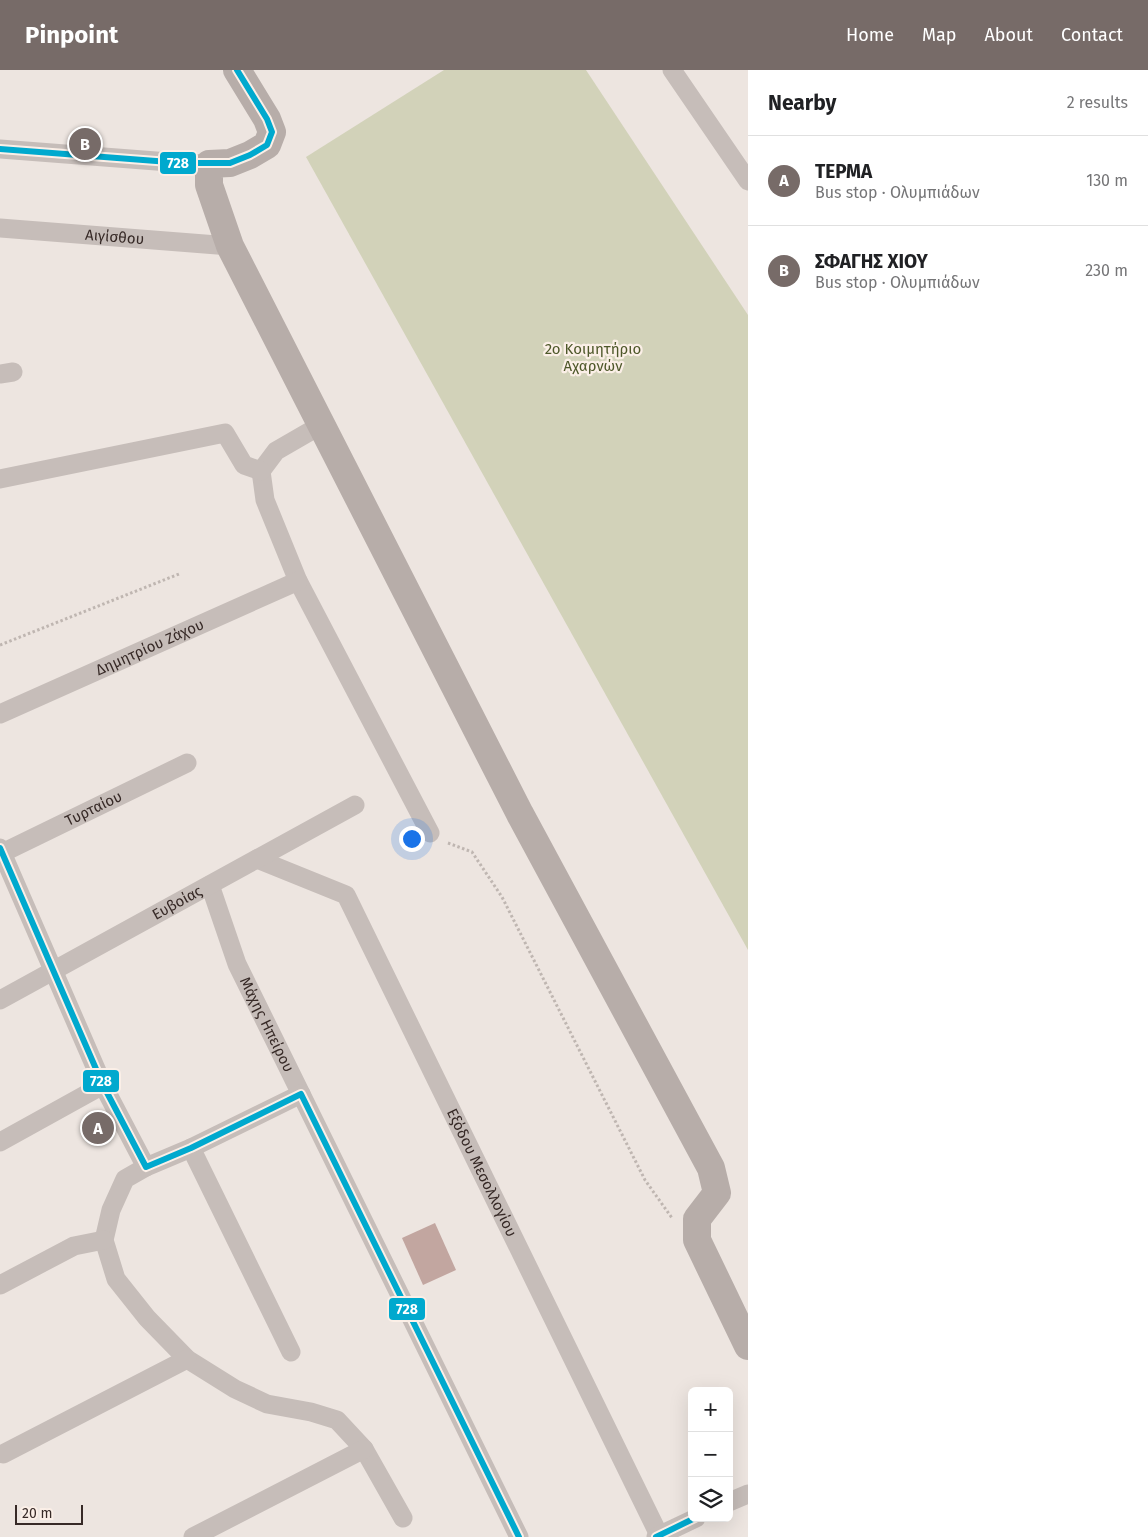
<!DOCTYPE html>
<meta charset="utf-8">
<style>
body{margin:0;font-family:"Fira Sans",sans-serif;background:#f2f2f2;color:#202124}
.controls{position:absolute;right:15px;bottom:15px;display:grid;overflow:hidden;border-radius:8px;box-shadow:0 5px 20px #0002}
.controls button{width:45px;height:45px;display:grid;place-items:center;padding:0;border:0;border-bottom:1px solid #e0e0e0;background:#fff;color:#202124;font:25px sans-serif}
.scale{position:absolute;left:15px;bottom:12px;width:68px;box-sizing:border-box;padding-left:5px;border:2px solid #372a27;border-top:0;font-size:14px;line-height:18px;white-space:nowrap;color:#372a27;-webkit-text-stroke:4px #fbefe7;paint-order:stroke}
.you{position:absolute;left:411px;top:768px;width:18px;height:18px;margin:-12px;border:4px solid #fff;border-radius:50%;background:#1a73e8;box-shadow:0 0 0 8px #1a73e833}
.badge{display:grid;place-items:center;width:32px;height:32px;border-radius:50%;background:#776b68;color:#fff;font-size:16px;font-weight:700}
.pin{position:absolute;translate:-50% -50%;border:2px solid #fff;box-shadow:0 1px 5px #0006}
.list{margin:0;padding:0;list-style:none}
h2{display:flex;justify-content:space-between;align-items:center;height:65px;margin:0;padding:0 20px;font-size:21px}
h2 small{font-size:16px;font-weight:400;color:#757577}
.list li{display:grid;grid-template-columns:32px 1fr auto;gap:15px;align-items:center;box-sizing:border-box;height:90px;padding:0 20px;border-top:1px solid #e0e0e0}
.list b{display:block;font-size:19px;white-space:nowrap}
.list p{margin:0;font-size:16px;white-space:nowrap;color:#757577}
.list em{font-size:16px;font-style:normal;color:#757577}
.icon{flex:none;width:28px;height:28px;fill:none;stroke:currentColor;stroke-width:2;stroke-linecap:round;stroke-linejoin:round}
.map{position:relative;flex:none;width:748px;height:1467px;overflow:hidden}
header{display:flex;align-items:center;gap:30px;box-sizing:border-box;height:70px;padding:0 25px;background:#776b68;color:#fff}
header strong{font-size:24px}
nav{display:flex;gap:28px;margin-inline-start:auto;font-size:18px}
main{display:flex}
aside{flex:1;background:#fff}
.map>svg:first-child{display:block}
.green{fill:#d2d2b9}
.building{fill:#c2a6a0}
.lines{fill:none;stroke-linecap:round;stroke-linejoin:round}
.path{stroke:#bfb6b1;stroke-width:3;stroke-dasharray:2.5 2.5;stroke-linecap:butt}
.street{stroke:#c6bdb9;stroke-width:19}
.secondary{stroke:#b7ada9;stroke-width:28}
.bus-1-casing{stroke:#fbefe7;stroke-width:10}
.bus-1{stroke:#00a9ce;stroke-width:6}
.labels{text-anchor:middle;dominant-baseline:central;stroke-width:4.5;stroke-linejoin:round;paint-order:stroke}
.street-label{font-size:15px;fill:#372a27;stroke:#fbefe7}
.park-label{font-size:15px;fill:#4d5729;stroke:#fbefe7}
.line-badge{stroke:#fbefe7;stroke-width:2}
.badge-label{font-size:14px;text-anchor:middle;font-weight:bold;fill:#fff}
</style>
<header>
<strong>Pinpoint</strong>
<nav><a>Home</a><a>Map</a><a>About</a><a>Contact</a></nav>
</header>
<main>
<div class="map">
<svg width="748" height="1467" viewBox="0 0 748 1467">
<rect width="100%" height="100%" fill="#ede5e0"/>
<path class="green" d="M444,0H586L748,245V880L306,87Z"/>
<path class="building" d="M435,1153L456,1200L423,1215L402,1168Z"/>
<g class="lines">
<path class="path" d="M0,575L179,504
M448,773L472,782L502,827L645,1110L672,1148"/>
<g class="street">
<path d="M672,0L748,111"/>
<path d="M0,79L182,93L209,94"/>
<path id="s1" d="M0,158L230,176"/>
<path d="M0,304L13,302"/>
<path d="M321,355L276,381L261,401L265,430L298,511L430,763"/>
<path d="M0,409L225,363L244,395L261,401"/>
<path id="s2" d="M0,644L298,511"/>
<path d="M0,778L103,1015L146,1097"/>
<path id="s3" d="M0,784L187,693"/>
<path id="s4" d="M257,789L346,825L660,1467"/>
<path id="s5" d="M210,815L237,894L519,1467"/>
<path id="s6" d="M0,930L355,735"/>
<path d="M301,1024L191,1078L146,1097L125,1109L111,1140L104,1170L116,1209L147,1248L187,1289L235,1319L267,1334L311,1342L337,1350L364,1379L403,1448"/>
<path d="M0,1072L103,1015"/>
<path d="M191,1078L291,1282"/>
<path d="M0,1215L74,1176L104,1170"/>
<path d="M3,1384L187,1289"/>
<path d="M729,1432L748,1424"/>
<path d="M193,1467L364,1379"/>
<path d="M656,1467L696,1448"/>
</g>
<path class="secondary" d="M237,0L267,49L272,62L267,75L250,85L230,93L209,94V115L230,176L520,744L711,1098L717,1123L697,1149V1170L748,1276"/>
<g class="bus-1-casing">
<path id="bus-1" d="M0,79L182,93H230L250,85L267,75L272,62L267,49L237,0
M0,778L103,1015L146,1097L191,1078L301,1024L519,1467
M656,1467L695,1448"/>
</g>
<use href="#bus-1" class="bus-1"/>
</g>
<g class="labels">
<g class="street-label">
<text stroke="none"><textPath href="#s1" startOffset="115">Αιγίσθου</textPath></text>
<text stroke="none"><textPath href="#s2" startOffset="164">Δημητρίου Ζάχου</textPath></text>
<text stroke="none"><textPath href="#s3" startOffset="104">Τυρταίου</textPath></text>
<text stroke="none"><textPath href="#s6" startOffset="202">Ευβοίας</textPath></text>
<text stroke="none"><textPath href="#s5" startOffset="151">Μάχης Ηπείρου</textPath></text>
<text stroke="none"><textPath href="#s4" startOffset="405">Εξόδου Μεσολλογίου</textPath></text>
</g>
<g class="park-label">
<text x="593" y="279">2ο Κοιμητήριο<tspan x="593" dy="17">Αχαρνών</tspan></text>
</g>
</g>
<g class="line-badge">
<rect x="159" y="81" width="38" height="24" rx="5" fill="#00a9ce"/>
<rect x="82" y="999" width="38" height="24" rx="5" fill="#00a9ce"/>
<rect x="388" y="1227" width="38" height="24" rx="5" fill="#00a9ce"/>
</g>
<g class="badge-label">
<text x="178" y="98">728</text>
<text x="101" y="1016">728</text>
<text x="407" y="1244">728</text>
</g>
</svg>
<div class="controls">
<button>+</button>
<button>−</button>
<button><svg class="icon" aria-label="layers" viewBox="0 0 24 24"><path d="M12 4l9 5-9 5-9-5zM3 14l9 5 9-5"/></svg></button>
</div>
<div class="scale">20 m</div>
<div class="you"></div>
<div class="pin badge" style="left:98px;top:1058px">A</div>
<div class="pin badge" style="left:85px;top:74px">B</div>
</div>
<aside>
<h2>Nearby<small>2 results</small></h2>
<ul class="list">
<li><span class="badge">A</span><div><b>ΤΕΡΜΑ</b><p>Bus stop · Ολυμπιάδων</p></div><em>130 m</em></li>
<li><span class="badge">B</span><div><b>ΣΦΑΓΗΣ ΧΙΟΥ</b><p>Bus stop · Ολυμπιάδων</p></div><em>230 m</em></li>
</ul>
</aside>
</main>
